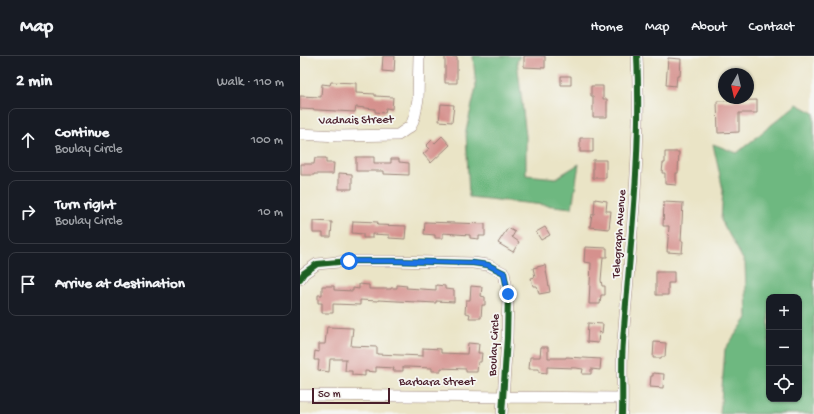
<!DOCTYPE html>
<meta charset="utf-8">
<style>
body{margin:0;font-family:"Gochi Hand",sans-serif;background:#20242c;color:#f1f3f6}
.controls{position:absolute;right:12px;bottom:12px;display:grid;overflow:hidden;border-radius:8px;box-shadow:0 1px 3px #0004}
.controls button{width:36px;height:36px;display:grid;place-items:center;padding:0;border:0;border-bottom:1px solid #363941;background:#171b24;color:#f1f3f6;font:20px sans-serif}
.compass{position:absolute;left:418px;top:12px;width:36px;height:36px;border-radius:50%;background:#171b24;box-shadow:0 1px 3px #0004;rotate:188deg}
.scale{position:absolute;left:12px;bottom:10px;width:78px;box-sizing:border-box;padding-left:4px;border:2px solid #4a1f2b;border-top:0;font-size:11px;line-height:14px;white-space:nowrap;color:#4a1f2b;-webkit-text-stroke:3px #f6f6f2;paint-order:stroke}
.stop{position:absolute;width:12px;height:12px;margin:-9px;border:3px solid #1a73e8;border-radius:50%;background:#fff}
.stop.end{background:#1a73e8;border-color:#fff;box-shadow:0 1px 4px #0008}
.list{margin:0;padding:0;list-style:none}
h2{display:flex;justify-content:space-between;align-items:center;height:52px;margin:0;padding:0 16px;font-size:17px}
h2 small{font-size:13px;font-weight:400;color:#9ea1a6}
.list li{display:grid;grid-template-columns:26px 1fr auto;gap:12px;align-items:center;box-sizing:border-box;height:64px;margin:0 8px 8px;padding:0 8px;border:1px solid #363941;border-radius:8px}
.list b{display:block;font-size:15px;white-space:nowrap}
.list p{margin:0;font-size:13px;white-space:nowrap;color:#9ea1a6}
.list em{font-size:13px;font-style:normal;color:#9ea1a6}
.icon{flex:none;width:22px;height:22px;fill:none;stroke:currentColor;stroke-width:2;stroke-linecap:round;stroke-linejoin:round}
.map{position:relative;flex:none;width:514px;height:358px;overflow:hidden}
header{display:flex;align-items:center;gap:24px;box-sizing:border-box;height:56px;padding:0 20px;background:#171b24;border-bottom:1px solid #363941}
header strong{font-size:19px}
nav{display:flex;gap:22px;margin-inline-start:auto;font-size:14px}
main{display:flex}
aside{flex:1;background:#171b24}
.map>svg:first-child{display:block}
.forest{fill:#6eb880;stroke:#5c6c56;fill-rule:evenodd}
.building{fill:#d5918d}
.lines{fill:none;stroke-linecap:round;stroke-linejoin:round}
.minor-casing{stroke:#9a8278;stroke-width:12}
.minor{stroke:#fff;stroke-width:11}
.cycleway-casing{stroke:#f6f6f2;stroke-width:8}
.cycleway{stroke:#1b5e20;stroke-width:6}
.route{stroke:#1a73e8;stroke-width:5}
.labels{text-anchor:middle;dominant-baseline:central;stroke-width:3.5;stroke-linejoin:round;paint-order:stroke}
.street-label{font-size:12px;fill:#4a1f2b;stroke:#f6f6f2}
</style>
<header>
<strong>Map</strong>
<nav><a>Home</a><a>Map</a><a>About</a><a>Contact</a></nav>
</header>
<main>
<aside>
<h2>2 min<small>Walk · 110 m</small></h2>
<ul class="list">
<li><svg class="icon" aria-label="ahead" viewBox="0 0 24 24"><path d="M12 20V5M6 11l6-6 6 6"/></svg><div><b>Continue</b><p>Boulay Circle</p></div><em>100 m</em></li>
<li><svg class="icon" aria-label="right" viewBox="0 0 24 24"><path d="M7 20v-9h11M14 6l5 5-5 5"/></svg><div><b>Turn right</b><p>Boulay Circle</p></div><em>10 m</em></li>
<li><svg class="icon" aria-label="arrive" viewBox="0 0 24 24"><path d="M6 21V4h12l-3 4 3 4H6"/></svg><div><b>Arrive at destination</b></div></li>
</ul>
</aside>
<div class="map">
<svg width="514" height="358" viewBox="0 0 514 358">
<rect width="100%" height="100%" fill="#f6f6f2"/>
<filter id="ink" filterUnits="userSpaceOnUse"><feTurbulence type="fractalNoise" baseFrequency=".025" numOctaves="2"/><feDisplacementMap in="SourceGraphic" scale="8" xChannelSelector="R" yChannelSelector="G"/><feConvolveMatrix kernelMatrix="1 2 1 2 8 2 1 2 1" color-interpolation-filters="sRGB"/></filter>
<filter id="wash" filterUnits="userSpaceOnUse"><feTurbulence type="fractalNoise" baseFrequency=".012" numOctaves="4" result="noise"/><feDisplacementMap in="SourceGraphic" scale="16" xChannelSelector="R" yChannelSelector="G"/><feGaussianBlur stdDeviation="0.9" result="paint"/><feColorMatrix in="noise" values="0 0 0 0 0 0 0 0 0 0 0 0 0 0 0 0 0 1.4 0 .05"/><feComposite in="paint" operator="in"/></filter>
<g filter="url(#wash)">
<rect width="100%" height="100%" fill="#eae4c6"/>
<path class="forest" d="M173,0H220L217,5L226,80V119L256,122L279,108L272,152L169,141L166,75L176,31Z
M497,48L514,57V358H420L425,293L447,262L445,207L421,164L423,134L413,88L437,97ZM469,241H499V343H469Z"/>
<g id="blocks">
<path class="building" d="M83,0H95L94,16L82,15Z
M145,0L157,1V27H145Z
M224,0H245V12L224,11Z
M368,2L381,3L380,20H377L376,30L366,29Z
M261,20H271V29H261Z
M31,26L56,27V37L75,38V40L93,41L92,53L86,52L85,57L75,56V53L56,51L55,56L0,53V40L21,41L22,28L30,29Z
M291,30H303V43H307V61H293V40H291Z
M457,44V57H439V76L418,77L417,45Z
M141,48L154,49L152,66L139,65Z
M142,80L150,89L131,107L123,98L129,93L126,90L132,84L135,87Z
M280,82H293V96H280Z
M365,96H379L378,117H376V129L365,128V117H362L363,107H365Z
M56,101H74V107H91V103H99V106L109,107V119L84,118V115H56Z
M15,102H26V107H34L33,118H14V119H1V108H14Z
M293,104H306V122H293Z
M39,117L52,118V133H39Z
M295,143L307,145L306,155H311L309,173L290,171L292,158H294Z
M364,146L383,147L381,185H383L382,197L367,196L369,170H363Z
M13,165L32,166L31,181H23V177H13Z
M53,165L78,166L77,169L106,170L105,183L89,182V179L72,178V182H63V178L52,177Z
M125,166L185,168V180H179V183L170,182V179L143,177V182H135V179L124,178Z
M245,171L250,179L241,184L236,176Z
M208,172L215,176L212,181L219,186L213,196L198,187Z
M285,191L307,192V201H303L301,224L302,230H305V239H301L300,248H289L291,207L284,206Z
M245,209L250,236L239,238L237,230H233L231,222L235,221L233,212Z
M356,216H374V227H368V239H356Z
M59,228L69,229V233H91V232H97V229L107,230L106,232L136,234V229L145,230V233L154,234V246L136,245V247L78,244V245L60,244V249L33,248V257H22V247H18V239H22V230H34V234L53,235V232L59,233Z
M171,230L182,231L181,240L185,241V249H182L181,262H169L170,258L165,257L166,244H170Z
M288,267L303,268L302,277L299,276L298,287L287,286Z
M27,271L53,272L51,290L77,291V298L123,300V292L141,293V297L167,298L168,287L179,288L178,297H182L181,306H178L177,316H166V313L141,312V315H132V312L108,311H103V315H93L94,312L76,311V316L65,315V320L52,319V315H45L46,303H30L29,316L18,314L19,304H14L15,295L19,296V288H25Z
M354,286L366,287L365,301H361V302H353Z
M241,291H248V302H266V301L301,303L300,314L291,313V318H282L283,313L276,312L247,311V317L239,316V313H229L230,301H240Z
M353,317L364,318L363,332L350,331L351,320H353Z"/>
</g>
</g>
<g filter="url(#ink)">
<use href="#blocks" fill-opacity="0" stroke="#9a8278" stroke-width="1"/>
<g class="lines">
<g class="minor-casing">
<path id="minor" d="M0,78L38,80L98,79L111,70L115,59L118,43L119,0
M0,223L4,217L17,208L49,205H93L173,207L188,209L204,217L208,238L207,282L202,358
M0,339L322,342
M322,358C323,334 321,309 323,285C330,190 342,95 337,0"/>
</g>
<use href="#minor" class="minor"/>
<g class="cycleway-casing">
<path id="cycleway" d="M0,223L4,217L17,208L49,205H93L173,207L188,209L204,217L208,238L207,282L202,358
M322,358C323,334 321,309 323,285C330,190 342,95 337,0"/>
</g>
<use href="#cycleway" class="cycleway"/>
</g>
</g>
<g class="lines" filter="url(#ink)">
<path class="route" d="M49,205H93L173,207L188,209L204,217L208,238"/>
</g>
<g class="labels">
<g class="street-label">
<text transform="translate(56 65) rotate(-1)">Vadnais Street</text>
<text transform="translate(320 178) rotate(-86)">Telegraph Avenue</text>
<text transform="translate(195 289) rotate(-87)">Boulay Circle</text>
<text x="137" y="327">Barbara Street</text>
</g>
</g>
</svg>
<div class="controls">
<button>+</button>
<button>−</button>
<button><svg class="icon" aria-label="locate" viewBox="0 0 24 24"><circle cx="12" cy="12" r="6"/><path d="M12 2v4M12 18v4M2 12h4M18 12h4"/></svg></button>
</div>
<svg class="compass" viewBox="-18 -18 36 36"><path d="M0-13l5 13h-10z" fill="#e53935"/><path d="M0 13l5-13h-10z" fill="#9ea1a6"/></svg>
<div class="scale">50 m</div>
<div class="stop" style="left:49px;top:205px"></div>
<div class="stop end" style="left:208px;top:238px"></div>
</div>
</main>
